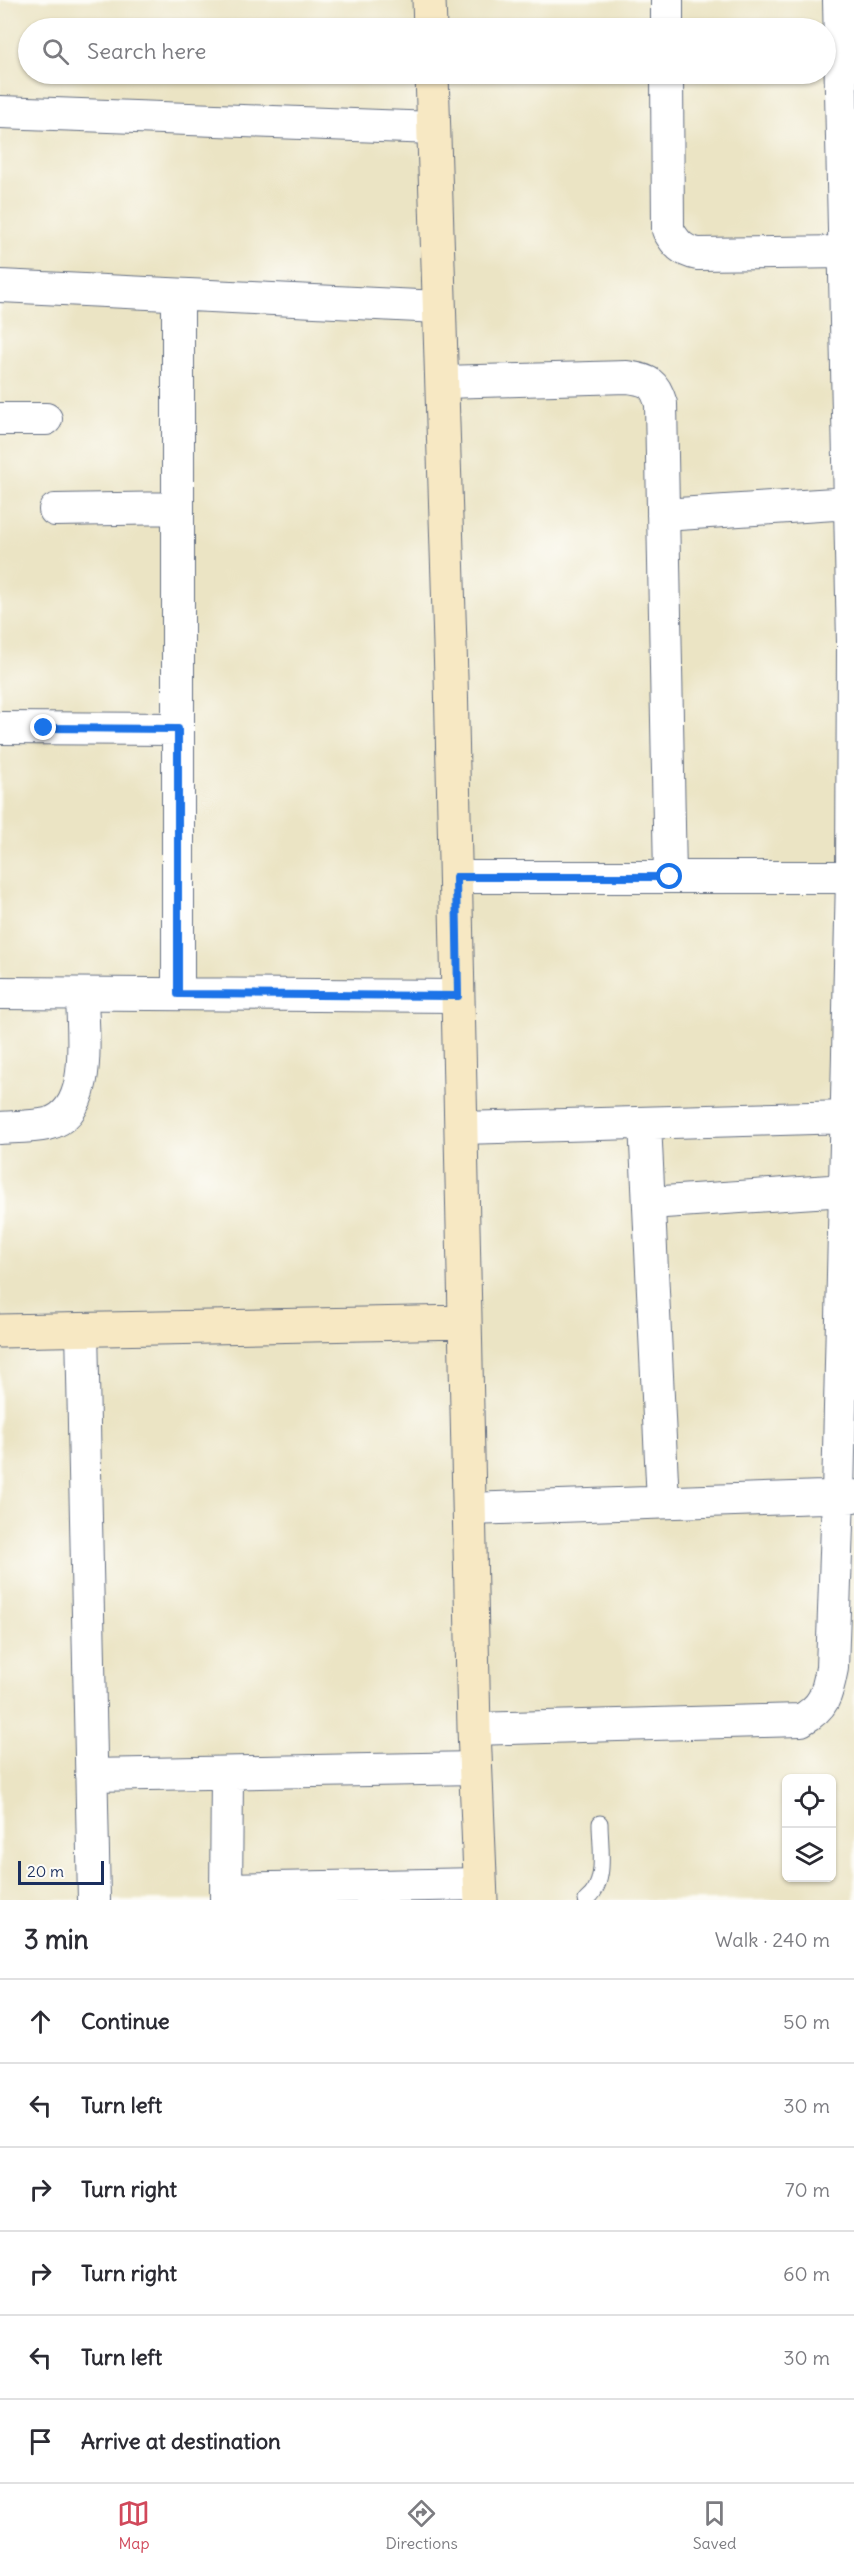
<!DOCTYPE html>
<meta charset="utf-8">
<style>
body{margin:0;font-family:Delius,sans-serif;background:#f2f2f3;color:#2b2b33}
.controls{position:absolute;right:18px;bottom:18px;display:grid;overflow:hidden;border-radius:9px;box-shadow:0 2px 4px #0004}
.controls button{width:54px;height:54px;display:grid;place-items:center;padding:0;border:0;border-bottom:2px solid #e1e1e2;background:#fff;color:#2b2b33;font:30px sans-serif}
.scale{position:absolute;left:18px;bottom:15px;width:86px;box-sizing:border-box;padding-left:6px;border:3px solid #1b2f5e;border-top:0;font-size:16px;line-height:21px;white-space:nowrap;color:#1b2f5e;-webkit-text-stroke:4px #fdfcf7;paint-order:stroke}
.stop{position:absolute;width:18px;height:18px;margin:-14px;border:4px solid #1a73e8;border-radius:50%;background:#fff}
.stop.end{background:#1a73e8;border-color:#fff;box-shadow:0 2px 6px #0008}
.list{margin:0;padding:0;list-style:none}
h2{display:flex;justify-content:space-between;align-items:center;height:78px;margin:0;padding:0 24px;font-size:26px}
h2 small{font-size:20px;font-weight:400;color:#7c7c81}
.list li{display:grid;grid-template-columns:39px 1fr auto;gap:18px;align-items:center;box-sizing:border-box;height:84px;padding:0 24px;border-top:2px solid #e1e1e2}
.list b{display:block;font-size:22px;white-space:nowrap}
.list em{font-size:20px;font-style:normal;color:#7c7c81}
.icon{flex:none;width:33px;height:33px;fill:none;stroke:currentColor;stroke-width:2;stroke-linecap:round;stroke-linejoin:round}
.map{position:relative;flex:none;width:854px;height:1900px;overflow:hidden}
.search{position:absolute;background:#fff;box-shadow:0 2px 4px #0004;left:18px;right:18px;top:18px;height:66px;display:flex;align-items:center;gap:15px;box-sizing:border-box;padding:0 21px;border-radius:33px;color:#7c7c81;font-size:22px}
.sheet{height:582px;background:#fff}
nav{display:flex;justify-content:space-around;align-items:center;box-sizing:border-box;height:84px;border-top:2px solid #e1e1e2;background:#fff;font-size:16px;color:#7c7c81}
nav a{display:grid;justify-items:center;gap:3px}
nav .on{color:#d1495b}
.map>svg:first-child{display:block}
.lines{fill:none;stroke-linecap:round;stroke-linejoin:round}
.lane-casing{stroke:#646e82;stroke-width:17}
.street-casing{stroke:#646e82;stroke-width:34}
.secondary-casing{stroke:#646e82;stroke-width:35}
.lane{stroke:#fff;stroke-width:15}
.street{stroke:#fff;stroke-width:32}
.secondary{stroke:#f7e8c3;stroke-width:33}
.route{stroke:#1a73e8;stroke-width:8}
</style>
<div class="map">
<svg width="854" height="1900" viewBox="0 0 854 1900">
<rect width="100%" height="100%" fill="#fdfcf7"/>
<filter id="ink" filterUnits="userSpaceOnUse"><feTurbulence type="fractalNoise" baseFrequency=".0167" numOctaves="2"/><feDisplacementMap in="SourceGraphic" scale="12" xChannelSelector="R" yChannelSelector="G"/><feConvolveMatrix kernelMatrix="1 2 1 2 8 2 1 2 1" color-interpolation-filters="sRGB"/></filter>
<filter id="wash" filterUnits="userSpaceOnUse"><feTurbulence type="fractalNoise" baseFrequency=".008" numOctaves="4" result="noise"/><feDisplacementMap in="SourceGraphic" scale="24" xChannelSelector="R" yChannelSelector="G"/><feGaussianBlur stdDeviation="1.35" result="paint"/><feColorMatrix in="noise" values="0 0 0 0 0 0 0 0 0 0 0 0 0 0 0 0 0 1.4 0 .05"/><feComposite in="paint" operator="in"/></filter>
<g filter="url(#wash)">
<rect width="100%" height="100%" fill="#ebe4c4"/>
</g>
<g filter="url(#ink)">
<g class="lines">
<g class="lane-casing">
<path id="lane" d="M586,1900C608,1884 600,1848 600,1823"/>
</g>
<g class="street-casing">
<path id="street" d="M667,0V28
M667,74L668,230C676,244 682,251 698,254L845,252
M0,112L434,128
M0,286L439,307
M178,295V994
M442,382L627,377C649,380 655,383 661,404L670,877
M0,419H46
M55,510L178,508
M663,515L850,503
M0,728L178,729
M456,877H852
M0,993L458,996
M645,1123L663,1502
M0,1128C15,1127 32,1127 47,1124C95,1113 82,1031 82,994
M461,1128L847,1117
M649,1203L845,1190
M82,1329L94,1900
M469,1509L854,1496
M474,1729L801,1720C825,1707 827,1694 832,1668L838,1496L852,877L853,643L839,0
M91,1775L476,1768
M227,1889L480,1884
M226,1900L227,1773"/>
</g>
<g class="secondary-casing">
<path id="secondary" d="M429,0L430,28
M432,74L451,677L474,1729L481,1900
M0,1331L465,1322"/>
</g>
<use href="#lane" class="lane"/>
<use href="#street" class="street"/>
<use href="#secondary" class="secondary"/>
</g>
</g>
<g class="lines" filter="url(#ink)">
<path class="route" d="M44,728L178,729V994L458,996L456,877H670"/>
</g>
</svg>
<div class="controls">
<button><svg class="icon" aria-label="locate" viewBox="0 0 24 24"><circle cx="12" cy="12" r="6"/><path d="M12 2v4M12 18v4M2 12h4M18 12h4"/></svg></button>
<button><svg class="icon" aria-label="layers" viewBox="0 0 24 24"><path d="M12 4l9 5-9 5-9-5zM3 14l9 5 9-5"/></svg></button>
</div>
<div class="scale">20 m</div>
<div class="stop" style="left:670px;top:877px"></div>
<div class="stop end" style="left:44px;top:728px"></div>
<div class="search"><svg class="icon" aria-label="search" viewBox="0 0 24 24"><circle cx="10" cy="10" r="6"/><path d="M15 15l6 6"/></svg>Search here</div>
</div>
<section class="sheet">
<h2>3 min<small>Walk · 240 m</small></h2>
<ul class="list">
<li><svg class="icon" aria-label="ahead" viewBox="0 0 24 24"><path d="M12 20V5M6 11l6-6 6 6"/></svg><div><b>Continue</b></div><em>50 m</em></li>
<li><svg class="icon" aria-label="left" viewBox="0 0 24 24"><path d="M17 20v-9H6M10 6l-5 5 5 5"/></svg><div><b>Turn left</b></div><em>30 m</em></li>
<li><svg class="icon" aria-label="right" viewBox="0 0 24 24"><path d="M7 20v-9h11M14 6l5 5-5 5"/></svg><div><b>Turn right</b></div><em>70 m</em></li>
<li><svg class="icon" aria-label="right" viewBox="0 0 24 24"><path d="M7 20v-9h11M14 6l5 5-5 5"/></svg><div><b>Turn right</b></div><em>60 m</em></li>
<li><svg class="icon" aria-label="left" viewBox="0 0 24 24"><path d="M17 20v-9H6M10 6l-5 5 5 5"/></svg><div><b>Turn left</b></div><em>30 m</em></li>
<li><svg class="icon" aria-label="arrive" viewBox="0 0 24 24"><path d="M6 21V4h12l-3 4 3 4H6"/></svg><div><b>Arrive at destination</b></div></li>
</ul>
</section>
<nav>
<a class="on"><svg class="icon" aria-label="map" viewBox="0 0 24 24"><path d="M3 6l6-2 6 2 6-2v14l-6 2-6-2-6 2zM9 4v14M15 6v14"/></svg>Map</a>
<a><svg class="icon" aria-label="directions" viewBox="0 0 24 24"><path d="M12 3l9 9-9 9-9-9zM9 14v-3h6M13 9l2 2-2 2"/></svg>Directions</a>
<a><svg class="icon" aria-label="saved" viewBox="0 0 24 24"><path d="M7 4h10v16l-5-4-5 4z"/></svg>Saved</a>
</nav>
